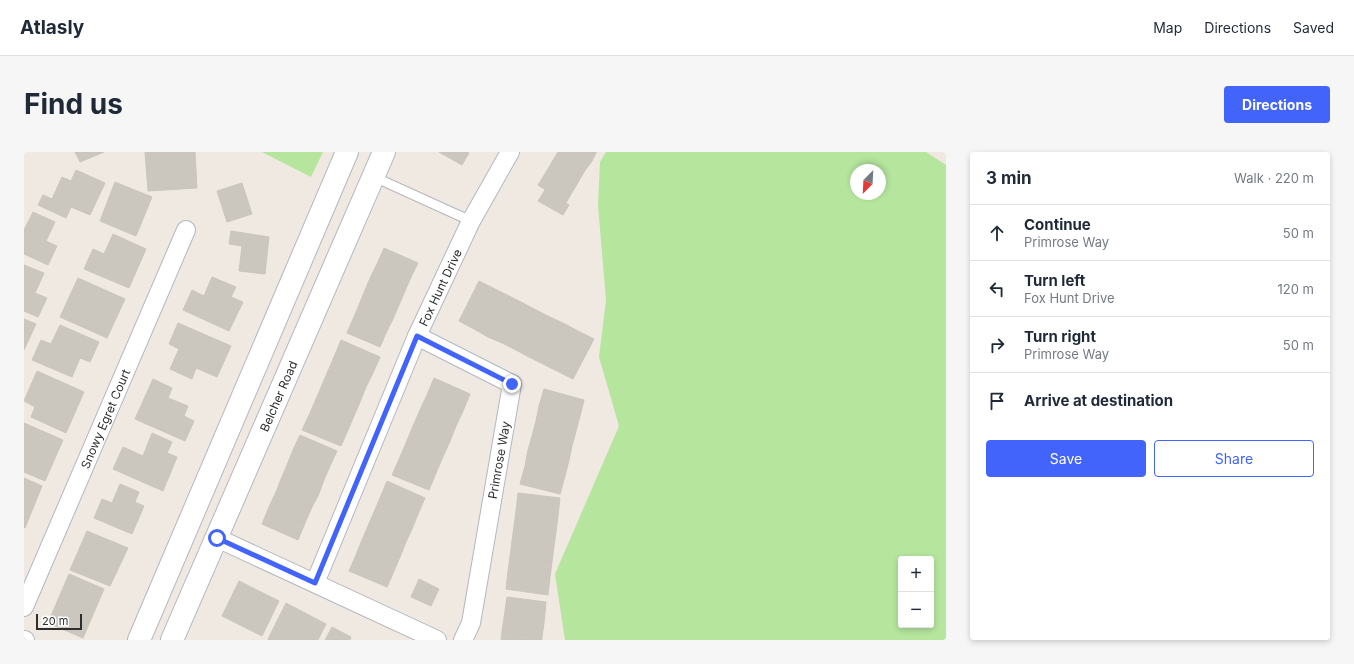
<!DOCTYPE html>
<meta charset="utf-8">
<style>
body{margin:0;font-family:Inter,sans-serif;background:#f6f6f7;color:#1f2937}
.controls{position:absolute;right:12px;bottom:12px;display:grid;overflow:hidden;border-radius:4px;box-shadow:0 2px 6px #0003}
.controls button{width:36px;height:36px;display:grid;place-items:center;padding:0;border:0;border-bottom:1px solid #e0e1e3;background:#fff;color:#1f2937;font:20px sans-serif}
.compass{position:absolute;left:826px;top:12px;width:36px;height:36px;border-radius:50%;background:#fff;box-shadow:0 2px 6px #0003;rotate:204deg}
.scale{position:absolute;left:12px;bottom:10px;width:46px;box-sizing:border-box;padding-left:4px;border:2px solid #2e2e2e;border-top:0;font-size:11px;line-height:14px;white-space:nowrap;color:#2e2e2e;-webkit-text-stroke:3px #fff;paint-order:stroke}
.stop{position:absolute;width:12px;height:12px;margin:-9px;border:3px solid #4264fb;border-radius:50%;background:#fff}
.stop.end{background:#4264fb;border-color:#fff;box-shadow:0 1px 4px #0008}
.list{margin:0;padding:0;list-style:none}
h2{display:flex;justify-content:space-between;align-items:center;height:52px;margin:0;padding:0 16px;font-size:17px}
h2 small{font-size:13px;font-weight:400;color:#747a83}
.list li{display:grid;grid-template-columns:26px 1fr auto;gap:12px;align-items:center;box-sizing:border-box;height:56px;padding:0 16px;border-top:1px solid #e0e1e3}
.list b{display:block;font-size:15px;white-space:nowrap}
.list p{margin:0;font-size:13px;white-space:nowrap;color:#747a83}
.list em{font-size:13px;font-style:normal;color:#747a83}
.actions{display:flex;gap:8px;padding:12px 16px}
.actions a{flex:1;padding:9px 0;border:1px solid #4264fb;border-radius:4px;text-align:center;font-size:14px;color:#4264fb}
.actions .main{background:#4264fb;color:#fff}
.icon{flex:none;width:22px;height:22px;fill:none;stroke:currentColor;stroke-width:2;stroke-linecap:round;stroke-linejoin:round}
.map{position:relative;flex:none;width:922px;height:488px;overflow:hidden;border-radius:4px}
header{display:flex;align-items:center;gap:24px;box-sizing:border-box;height:56px;padding:0 20px;background:#fff;border-bottom:1px solid #e0e1e3}
header strong{font-size:19px}
nav{display:flex;gap:22px;margin-inline-start:auto;font-size:14px}
.intro{display:flex;align-items:center;justify-content:space-between;box-sizing:border-box;height:96px;padding:0 24px}
h1{margin:0;font-size:28px}
.button{padding:10px 18px;border-radius:4px;background:#4264fb;color:#fff;font-size:14px;font-weight:700}
main{display:flex;gap:24px;padding:0 24px}
aside{flex:1;background:#fff;border-radius:4px;box-shadow:0 2px 6px #0003}
.map>svg:first-child{display:block}
.green{fill:#b6e59e;fill-rule:evenodd}
.building{fill:#cbc7bf;stroke:#cbc5ba}
.lines{fill:none;stroke-linecap:round;stroke-linejoin:round}
.service-casing{stroke:#b4b7c1;stroke-width:11}
.minor-casing{stroke:#b4b7c1;stroke-width:20}
.secondary-casing{stroke:#b4b7c1;stroke-width:24}
.service{stroke:#fff;stroke-width:9}
.minor{stroke:#fff;stroke-width:18}
.secondary{stroke:#fff;stroke-width:22}
.route{stroke:#4264fb;stroke-width:5}
.labels{text-anchor:middle;dominant-baseline:central;stroke-width:4;stroke-linejoin:round;paint-order:stroke}
.street-label{font-size:12px;fill:#2e2e2e;stroke:#fff}
</style>
<header>
<strong>Atlasly</strong>
<nav><a>Map</a><a>Directions</a><a>Saved</a></nav>
</header>
<div class="intro"><h1>Find us</h1><a class="button">Directions</a></div>
<main>
<div class="map">
<svg width="922" height="488" viewBox="0 0 922 488">
<rect width="100%" height="100%" fill="#efe9e1"/>
<path class="green" d="M238,0H299L287,25Z
M582,0H902L922,13V488H541L531,422L595,274L575,205L582,148L574,53L576,10ZM832,18H856V42H832ZM877,407H907V473H877Z"/>
<path class="building" d="M51,0H80L56,10Z
M121,0H171L173,36L124,39Z
M415,0H442L445,1L438,13Z
M534,0L562,17L557,25L529,8Z
M534,0H553L568,9L562,17Z
M553,0H572V1L568,9Z
M529,8L557,25L552,34L524,17Z
M524,17L552,34L547,42L519,25Z
M52,18L81,31L66,63L47,55L42,66L14,53L19,43L28,47L38,25L47,29Z
M519,25L547,42L542,51L514,33Z
M91,30L128,45L112,84L76,69Z
M218,31L228,62L203,70L193,39Z
M521,38L545,53L539,63L514,49Z
M9,60L31,70L22,89L33,94L24,113L0,102V78Z
M207,79L245,85L241,122L215,119L218,94L205,92Z
M89,82L122,97L105,136L60,117L69,97L80,102Z
M360,96L394,111L387,125L354,110Z
M354,110L387,125L381,139L347,124Z
M0,113L20,121L11,141L23,146L14,165L0,159Z
M347,124L381,139L375,153L341,138Z
M188,125L212,135L207,145L219,150L205,179L159,158L168,138L180,144Z
M54,126L101,147L83,186L36,165Z
M455,129L471,137L450,177L435,169Z
M471,137L485,144L464,185L450,177Z
M341,138L375,153L369,167L335,153Z
M485,144L499,151L478,191L464,185Z
M499,151L512,158L492,198L478,191Z
M335,153L369,167L362,181L329,167Z
M512,158L526,165L505,205L492,198Z
M526,165L539,171L519,212L505,205Z
M0,167L12,172L0,198Z
M329,167L362,181L356,195L323,181Z
M154,171L207,194L193,225L172,216L168,227L146,217L155,197L145,192Z
M539,171L554,179L533,219L519,212Z
M36,173L75,190L66,210L56,206L48,225L8,208L17,188L27,192Z
M554,179L570,187L549,227L533,219Z
M317,188L356,205L349,221L310,205Z
M310,205L349,221L342,235L304,219Z
M13,219L60,240L42,281L7,265L11,255L0,249Z
M304,219L342,235L336,250L298,233Z
M410,226L446,242L439,259L403,243Z
M129,227L148,236L144,246L164,254L160,264L170,269L161,289L111,267Z
M298,233L336,250L330,264L292,247Z
M520,237L560,248L556,264L515,254Z
M403,243L439,259L432,274L396,258Z
M292,247L330,264L324,278L286,261Z
M515,254L556,264L552,279L512,269Z
M396,258L432,274L426,289L389,274Z
M286,261L324,278L317,294L278,278Z
M512,269L552,279L548,294L508,284Z
M0,271L39,288L21,329L0,320Z
M389,274L426,289L418,307L382,291Z
M128,281L148,290L143,301L153,305L139,339L89,317L99,295L119,304Z
M276,283L313,299L306,314L269,298Z
M508,284L548,294L545,308L504,298Z
M382,291L418,307L412,321L376,305Z
M269,298L306,314L300,328L263,313Z
M504,298L545,308L541,324L501,314Z
M376,305L412,321L405,338L368,323Z
M263,313L300,328L294,344L257,327Z
M501,314L541,324L536,342L496,332Z
M0,326L18,334L1,376L0,375Z
M257,327L294,344L288,355L252,340Z
M363,329L401,346L394,362L356,346Z
M96,332L115,340L111,350L120,354L108,382L70,366L78,347L88,351Z
M252,340L288,355L281,371L245,355Z
M494,341L536,346L534,364L492,359Z
M356,346L394,362L388,377L350,360Z
M245,355L281,371L274,388L238,372Z
M492,359L534,364L532,380L490,374Z
M350,360L388,377L382,390L344,374Z
M344,374L382,390L376,405L338,388Z
M490,374L532,380L530,394L488,389Z
M63,379L104,396L86,434L46,418Z
M338,388L376,405L370,419L332,403Z
M488,389L530,394L528,410L486,405Z
M332,403L370,419L363,435L325,419Z
M486,405L528,410L526,425L484,419Z
M484,419L526,425L524,443L482,437Z
M45,422L80,437L59,486L24,471Z
M395,427L415,437L407,454L387,445Z
M215,429L235,439L218,474L198,464Z
M235,439L255,449L238,484L218,474Z
M483,445L522,450L520,471L480,466Z
M262,451L281,461L268,488H245L244,487Z
M281,461L302,472L294,488H268Z
M480,466L520,471L518,485L478,480Z
M308,475L327,485L326,488H301Z
M478,480L518,485V488H477Z"/>
<g class="lines">
<g class="service-casing">
<path id="service" d="M348,24L447,69"/>
</g>
<g class="minor-casing">
<g id="minor">
<path d="M393,184L488,232L447,471L439,488"/>
<path d="M193,386L413,488"/>
<path id="s1" d="M291,431L393,184L447,69L486,0"/>
<path id="s2" d="M0,455L162,78"/>
<path d="M0,488H1"/>
</g>
</g>
<g class="secondary-casing">
<g id="secondary">
<path d="M115,488L323,0"/>
<path id="s3" d="M148,488L360,0"/>
</g>
</g>
<use href="#service" class="service"/>
<use href="#minor" class="minor"/>
<use href="#secondary" class="secondary"/>
</g>
<g class="lines">
<path class="route" d="M193,386L291,431L393,184L488,232"/>
</g>
<g class="labels">
<g class="street-label">
<text stroke="none"><textPath href="#s1" startOffset="321">Fox Hunt Drive</textPath></text>
<text stroke="none"><textPath href="#s3" startOffset="266">Belcher Road</textPath></text>
<text stroke="none"><textPath href="#s2" startOffset="205">Snowy Egret Court</textPath></text>
<text transform="translate(475 308) rotate(-80)">Primrose Way</text>
</g>
</g>
</svg>
<div class="controls">
<button>+</button>
<button>−</button>
</div>
<svg class="compass" viewBox="-18 -18 36 36"><path d="M0-13l5 13h-10z" fill="#e53935"/><path d="M0 13l5-13h-10z" fill="#747a83"/></svg>
<div class="scale">20 m</div>
<div class="stop" style="left:193px;top:386px"></div>
<div class="stop end" style="left:488px;top:232px"></div>
</div>
<aside>
<h2>3 min<small>Walk · 220 m</small></h2>
<ul class="list">
<li><svg class="icon" aria-label="ahead" viewBox="0 0 24 24"><path d="M12 20V5M6 11l6-6 6 6"/></svg><div><b>Continue</b><p>Primrose Way</p></div><em>50 m</em></li>
<li><svg class="icon" aria-label="left" viewBox="0 0 24 24"><path d="M17 20v-9H6M10 6l-5 5 5 5"/></svg><div><b>Turn left</b><p>Fox Hunt Drive</p></div><em>120 m</em></li>
<li><svg class="icon" aria-label="right" viewBox="0 0 24 24"><path d="M7 20v-9h11M14 6l5 5-5 5"/></svg><div><b>Turn right</b><p>Primrose Way</p></div><em>50 m</em></li>
<li><svg class="icon" aria-label="arrive" viewBox="0 0 24 24"><path d="M6 21V4h12l-3 4 3 4H6"/></svg><div><b>Arrive at destination</b></div></li>
</ul>
<div class="actions"><a class="main">Save</a><a>Share</a></div>
</aside>
</main>
